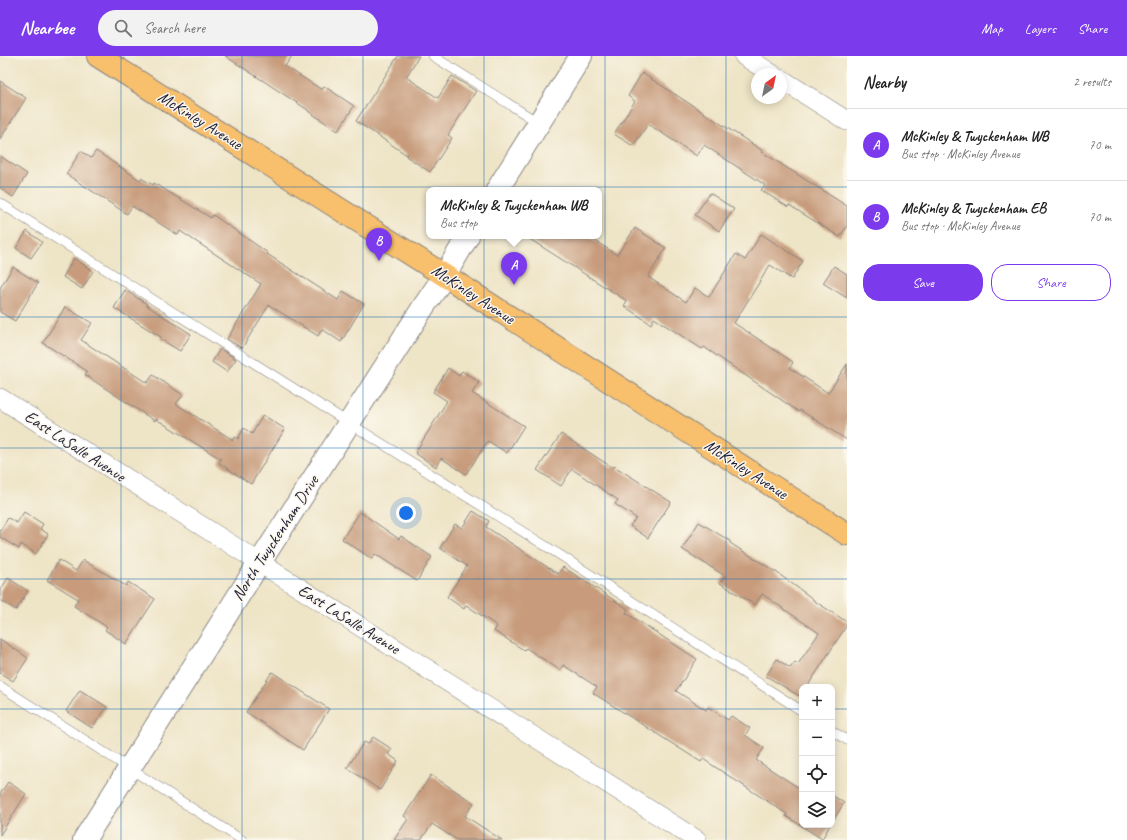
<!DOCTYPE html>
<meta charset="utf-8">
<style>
body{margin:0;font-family:Caveat,sans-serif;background:#f2f2f2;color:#222}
.controls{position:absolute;right:12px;bottom:12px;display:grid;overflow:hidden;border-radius:8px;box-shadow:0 2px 10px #0003}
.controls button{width:36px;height:36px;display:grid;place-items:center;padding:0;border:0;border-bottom:1px solid #e0e0e0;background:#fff;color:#222;font:20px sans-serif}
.compass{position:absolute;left:751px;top:12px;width:36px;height:36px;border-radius:50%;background:#fff;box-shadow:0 2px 10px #0003;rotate:33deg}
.you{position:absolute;left:406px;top:457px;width:14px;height:14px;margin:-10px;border:3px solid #fff;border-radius:50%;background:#1a73e8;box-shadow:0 0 0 6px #1a73e833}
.badge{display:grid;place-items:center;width:26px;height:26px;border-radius:50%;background:#7c3aed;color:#fff;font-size:13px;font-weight:700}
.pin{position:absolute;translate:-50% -33px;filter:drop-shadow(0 1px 2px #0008)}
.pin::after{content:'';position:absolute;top:21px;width:14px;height:12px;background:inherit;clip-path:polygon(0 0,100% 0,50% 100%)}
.popup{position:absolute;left:426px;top:131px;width:176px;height:52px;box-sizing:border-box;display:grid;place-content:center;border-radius:8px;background:#fff;filter:drop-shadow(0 1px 3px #0005);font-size:13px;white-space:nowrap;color:#767676}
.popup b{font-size:15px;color:#222}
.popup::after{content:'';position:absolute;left:50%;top:100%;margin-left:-8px;border:8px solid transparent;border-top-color:#fff}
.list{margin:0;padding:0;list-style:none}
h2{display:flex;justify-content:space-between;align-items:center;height:52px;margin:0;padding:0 16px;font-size:17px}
h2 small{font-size:13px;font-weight:400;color:#767676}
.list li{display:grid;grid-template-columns:26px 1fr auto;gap:12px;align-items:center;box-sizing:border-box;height:72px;padding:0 16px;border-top:1px solid #e0e0e0}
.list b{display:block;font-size:15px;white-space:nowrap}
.list p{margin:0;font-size:13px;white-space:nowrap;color:#767676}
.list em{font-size:13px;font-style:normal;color:#767676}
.actions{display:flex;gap:8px;padding:12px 16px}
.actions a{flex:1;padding:9px 0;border:1px solid #7c3aed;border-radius:16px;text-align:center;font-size:14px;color:#7c3aed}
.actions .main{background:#7c3aed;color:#fff}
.icon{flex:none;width:22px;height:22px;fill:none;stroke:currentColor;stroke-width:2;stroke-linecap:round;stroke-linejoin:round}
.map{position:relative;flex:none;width:847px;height:784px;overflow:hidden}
header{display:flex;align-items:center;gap:24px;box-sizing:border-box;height:56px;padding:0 20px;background:#7c3aed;color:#fff}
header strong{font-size:19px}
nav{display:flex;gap:22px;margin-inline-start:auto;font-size:14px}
.search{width:280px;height:36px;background:#f2f2f2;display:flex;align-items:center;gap:10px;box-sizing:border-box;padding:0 14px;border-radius:22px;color:#767676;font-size:15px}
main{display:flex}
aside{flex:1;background:#fff}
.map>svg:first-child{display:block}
.building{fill:#c79b7b}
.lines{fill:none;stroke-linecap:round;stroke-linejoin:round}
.service-casing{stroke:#888380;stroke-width:10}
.minor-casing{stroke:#888380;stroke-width:20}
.tertiary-casing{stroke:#888380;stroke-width:24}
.primary-casing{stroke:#888380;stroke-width:24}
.service{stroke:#fff;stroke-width:9}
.minor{stroke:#fff;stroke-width:19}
.tertiary{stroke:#fff;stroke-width:22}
.primary{stroke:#f8bf6c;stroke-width:22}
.grid{fill:none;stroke:#1f6fb2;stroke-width:1;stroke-opacity:0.55}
.labels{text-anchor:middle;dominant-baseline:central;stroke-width:3;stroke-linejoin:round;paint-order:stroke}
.street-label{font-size:17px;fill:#22223b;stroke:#fbf7ec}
</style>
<header>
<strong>Nearbee</strong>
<div class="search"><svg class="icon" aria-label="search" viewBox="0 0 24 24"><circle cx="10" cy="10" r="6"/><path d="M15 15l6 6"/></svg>Search here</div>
<nav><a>Map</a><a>Layers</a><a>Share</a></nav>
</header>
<main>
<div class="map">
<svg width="847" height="784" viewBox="0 0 847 784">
<rect width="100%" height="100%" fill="#fbf7ec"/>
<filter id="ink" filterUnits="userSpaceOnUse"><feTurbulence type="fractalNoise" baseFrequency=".025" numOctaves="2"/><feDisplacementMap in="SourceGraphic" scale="8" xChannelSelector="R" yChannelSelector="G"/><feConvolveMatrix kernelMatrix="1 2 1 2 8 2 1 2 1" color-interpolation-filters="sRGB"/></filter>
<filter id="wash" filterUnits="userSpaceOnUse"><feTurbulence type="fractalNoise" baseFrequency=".012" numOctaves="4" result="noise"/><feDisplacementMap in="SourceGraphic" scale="16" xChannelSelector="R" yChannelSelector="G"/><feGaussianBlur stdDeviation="0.9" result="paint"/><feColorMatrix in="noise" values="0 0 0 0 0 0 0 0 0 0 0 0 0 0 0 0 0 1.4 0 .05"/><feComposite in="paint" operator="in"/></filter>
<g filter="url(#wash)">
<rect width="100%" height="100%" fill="#eee4c6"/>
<g id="blocks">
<path class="building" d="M225,0H292L285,10L322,34L324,30L354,50L338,75L308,55V54Z
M398,0H419L406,21L438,42L452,20L476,35L448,79L452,82L430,116L406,100L407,99L356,65Z
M642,17L763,95L762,96L847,150V170L840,181L789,149L788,151L761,134L765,129L704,89L697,100L648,68L633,90L614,78L635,45L628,40Z
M0,25L26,42L0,83Z
M81,95L91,102L96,95L140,124L141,122L153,129L154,127L211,162L213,159L268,197L267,198L338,244L343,235L364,248L341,286L322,273L318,280L269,249L242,292L227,283L261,228L180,175L178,179L132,150L127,158L66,118Z
M0,100L27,118L13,141L0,132Z
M710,137L734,153L719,175L695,159Z
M635,172L666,192L648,221L686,246L695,232L709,241L736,198L745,204L761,178L803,205L792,223L770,209L734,267L793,306L790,312L828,337L847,308V384L800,354L799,356L704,291L702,293L654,262L651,268L624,250L627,245L525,180H588L617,199Z
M27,175L42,186L31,202L16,192Z
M74,202L93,215L82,233L63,221Z
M834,210L847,218V242L823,227Z
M13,211L38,227L15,265L0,256V232Z
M125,234L147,248L146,249L191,278L180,295L160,283L161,281L114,252Z
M65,251L92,267L81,284L147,327L153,319L183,339L176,348L233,384L235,381L238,383L244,372L252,378L263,359L285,373L251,428L219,407L221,403L156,363L155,365L85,319L87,315L43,287Z
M220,293L236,303L227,316L212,306Z
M448,312L459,320L462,315L479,326L472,337L524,370L507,397L488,385L466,418L441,402L436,411L415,397L447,345L433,336Z
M561,378L613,412L614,410L671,446L648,482L630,470L636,462L615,448L618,444L572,413L561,430L537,414Z
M473,455L489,465L486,471L558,518L563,511L628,553L626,557L697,603L676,635L706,654L708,651L728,664L731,660L750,672L745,679L764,692L756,704L802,734V769H830L822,783L786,760L787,758L703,703L701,706L593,637L597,631L563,609L560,614L526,592L524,594L494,575L497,570L466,549L464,553L447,541L467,510L440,492L455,468L462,472Z
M24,456L43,468L40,473L48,478L36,498L21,488L19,493L0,481V475L8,462L17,467Z
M360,456L399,483L401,480L432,501L417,525L375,498L372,503L342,483Z
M699,466L730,485V487L776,516L813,543V544L847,566V569L807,631H802V639L801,641L766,620L777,603L790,612L795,606L798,608L819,577L762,538L755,549L720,527L725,520L682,493Z
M59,504L76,515L83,504L126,530L128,526L155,543L126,588L105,574L107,571L74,550L78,543L47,524Z
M8,522L28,535L16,554L0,544V535Z
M0,583L28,602L13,625L0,617Z
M272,616L329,653L303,694L246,656Z
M80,634L107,651L92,672L66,655Z
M373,681L392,693L388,698L398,705L380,734L347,712L364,686L368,688Z
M431,719L474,747L465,760L502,784H457L432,768L421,784H394L408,763L404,760Z
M8,726L26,738L0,779V738Z
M832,739L844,747L832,766Z"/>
</g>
</g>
<g filter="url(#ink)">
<use href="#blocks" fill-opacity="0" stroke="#888380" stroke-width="1"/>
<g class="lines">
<g class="service-casing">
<path id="service" d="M433,0L539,67
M0,147L322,350L560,499L802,655
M0,630L242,784
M832,675L847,684"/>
</g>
<g class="minor-casing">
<path id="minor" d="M744,0L772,18
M781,23L847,65
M0,342L697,784"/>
</g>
<g class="tertiary-casing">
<path id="tertiary" d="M497,134L581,0
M84,784L244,531L424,250L445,219L468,180"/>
</g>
<g class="primary-casing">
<path id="primary" d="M98,0L469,235L847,478"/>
</g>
<use href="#service" class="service"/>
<use href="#minor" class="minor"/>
<use href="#tertiary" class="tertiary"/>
<use href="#primary" class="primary"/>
</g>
</g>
<path class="grid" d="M121,0V784M242,0V784M363,0V784M484,0V784M605,0V784M726,0V784M0,131H847M0,261H847M0,392H847M0,523H847M0,653H802M832,653H847"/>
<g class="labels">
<g class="street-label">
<text transform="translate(200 64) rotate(32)">McKinley Avenue</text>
<text transform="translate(473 238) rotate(33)">McKinley Avenue</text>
<text transform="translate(75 390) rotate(33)">East LaSalle Avenue</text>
<text transform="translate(746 413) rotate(33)">McKinley Avenue</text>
<text transform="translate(275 482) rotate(-57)">North Twyckenham Drive</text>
<text transform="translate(349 563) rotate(32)">East LaSalle Avenue</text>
</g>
</g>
</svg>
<div class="controls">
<button>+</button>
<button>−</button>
<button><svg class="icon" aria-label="locate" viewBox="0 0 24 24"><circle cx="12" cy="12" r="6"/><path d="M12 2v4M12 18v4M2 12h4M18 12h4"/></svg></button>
<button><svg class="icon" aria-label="layers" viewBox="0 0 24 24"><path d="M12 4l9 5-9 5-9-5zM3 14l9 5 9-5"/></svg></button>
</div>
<svg class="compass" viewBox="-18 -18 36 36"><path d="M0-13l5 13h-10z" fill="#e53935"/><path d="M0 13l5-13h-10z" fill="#767676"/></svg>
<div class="you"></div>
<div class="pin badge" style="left:514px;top:229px">A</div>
<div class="popup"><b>McKinley &amp; Twyckenham WB</b>Bus stop</div>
<div class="pin badge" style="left:379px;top:205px">B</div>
</div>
<aside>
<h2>Nearby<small>2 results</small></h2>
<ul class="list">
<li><span class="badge">A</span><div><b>McKinley &amp; Twyckenham WB</b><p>Bus stop · McKinley Avenue</p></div><em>70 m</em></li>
<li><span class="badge">B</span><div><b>McKinley &amp; Twyckenham EB</b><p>Bus stop · McKinley Avenue</p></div><em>70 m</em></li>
</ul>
<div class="actions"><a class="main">Save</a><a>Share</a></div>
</aside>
</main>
